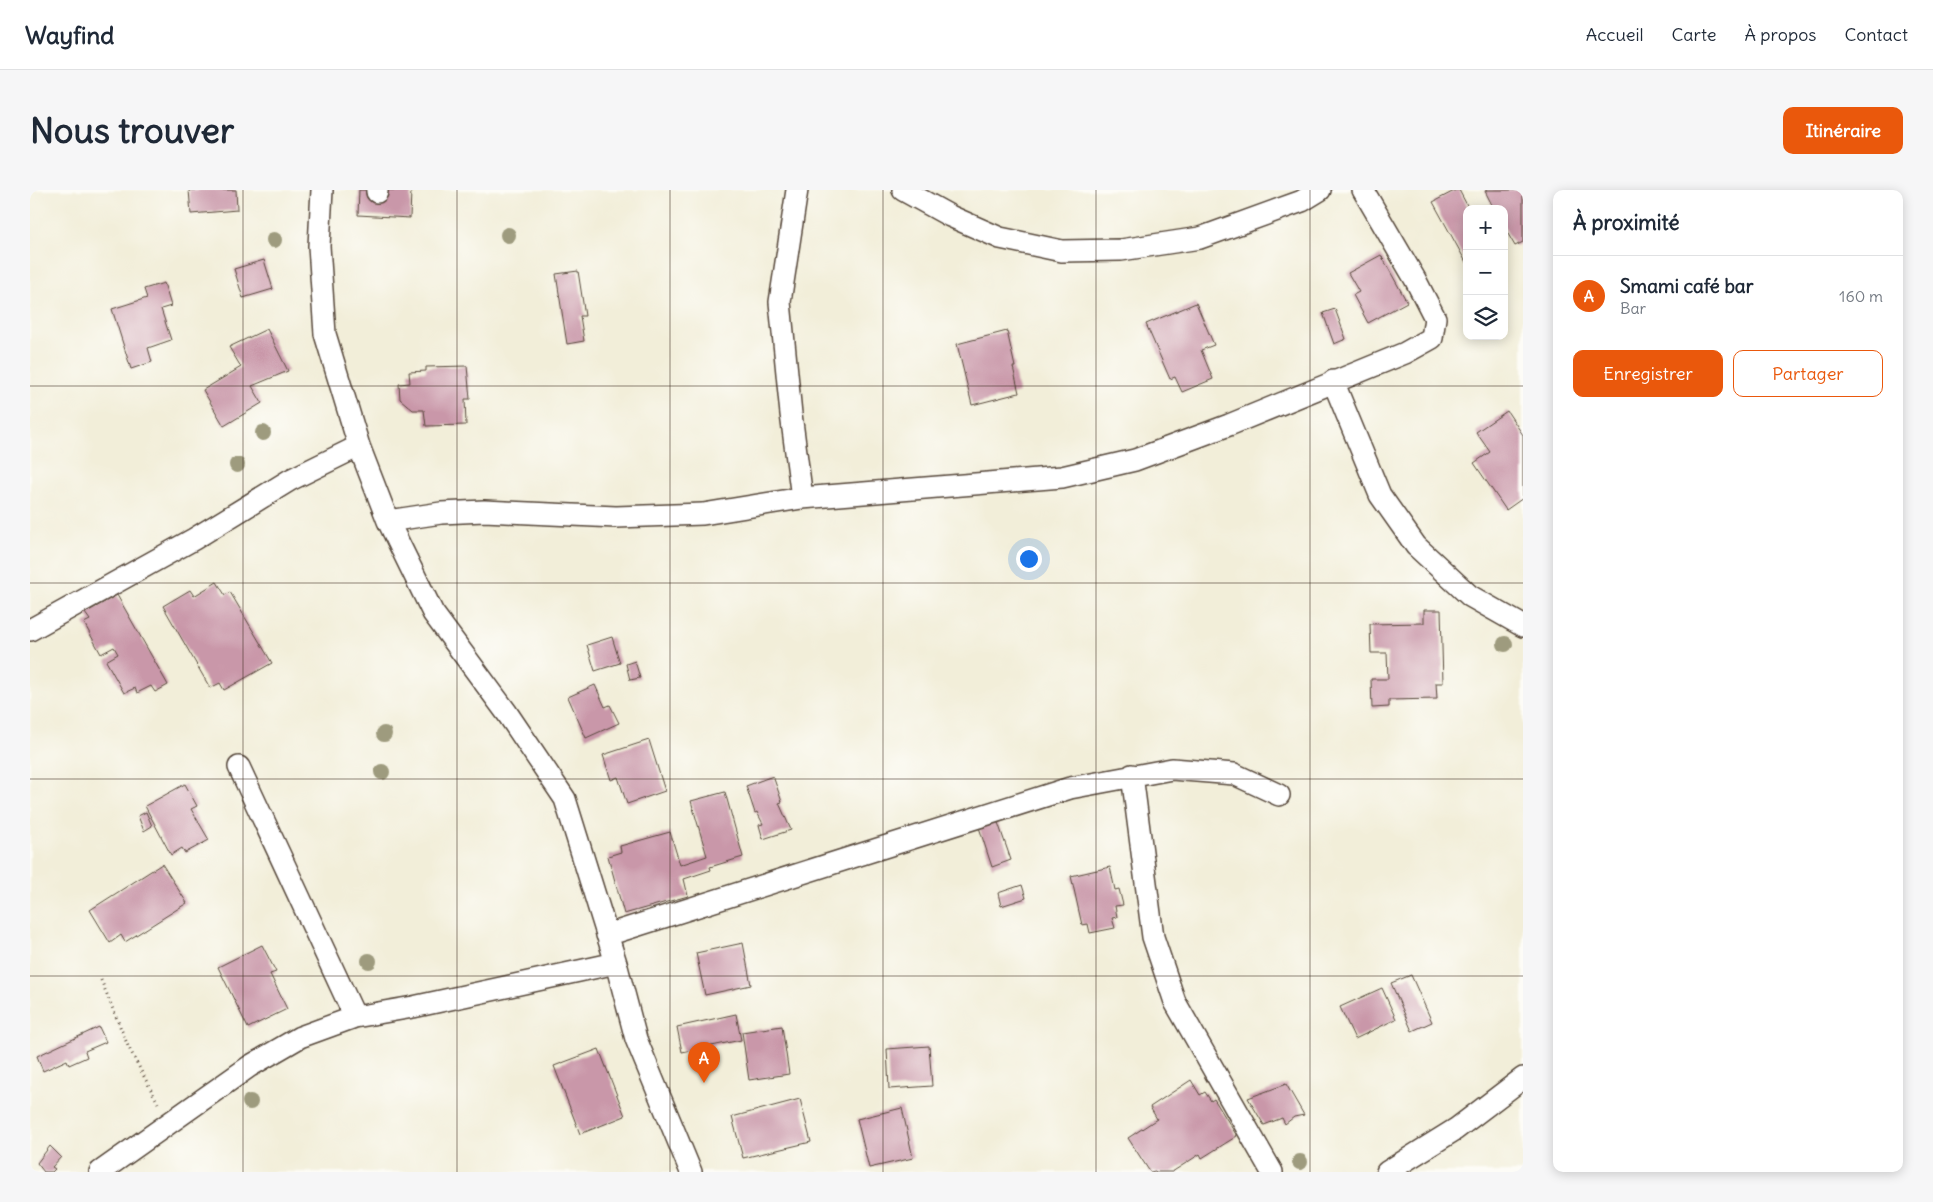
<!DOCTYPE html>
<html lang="fr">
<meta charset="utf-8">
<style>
body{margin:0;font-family:Delius,sans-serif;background:#f6f6f7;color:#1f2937}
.controls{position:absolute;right:15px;top:15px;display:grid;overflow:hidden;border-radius:10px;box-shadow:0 2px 12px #0003}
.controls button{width:45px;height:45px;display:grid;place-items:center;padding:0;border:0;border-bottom:1px solid #e0e1e3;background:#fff;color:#1f2937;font:25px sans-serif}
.you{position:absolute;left:998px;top:368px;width:18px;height:18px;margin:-12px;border:4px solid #fff;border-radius:50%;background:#1a73e8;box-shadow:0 0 0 8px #1a73e833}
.badge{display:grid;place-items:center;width:32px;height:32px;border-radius:50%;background:#ea580c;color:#fff;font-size:16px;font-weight:700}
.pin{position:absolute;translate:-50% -41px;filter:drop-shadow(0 1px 2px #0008)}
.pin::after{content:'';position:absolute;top:26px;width:18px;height:15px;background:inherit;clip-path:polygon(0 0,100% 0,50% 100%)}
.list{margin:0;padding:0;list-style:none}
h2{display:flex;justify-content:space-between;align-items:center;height:65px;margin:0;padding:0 20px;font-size:21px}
h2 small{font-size:16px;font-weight:400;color:#747a83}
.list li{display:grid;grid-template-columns:32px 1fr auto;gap:15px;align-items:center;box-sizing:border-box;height:80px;padding:0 20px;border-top:1px solid #e0e1e3}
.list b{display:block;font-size:19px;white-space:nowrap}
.list p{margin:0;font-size:16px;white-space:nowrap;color:#747a83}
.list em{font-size:16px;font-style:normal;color:#747a83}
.actions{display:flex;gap:10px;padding:15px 20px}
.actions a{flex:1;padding:11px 0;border:1px solid #ea580c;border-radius:10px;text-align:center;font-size:18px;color:#ea580c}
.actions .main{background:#ea580c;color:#fff}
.icon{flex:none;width:28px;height:28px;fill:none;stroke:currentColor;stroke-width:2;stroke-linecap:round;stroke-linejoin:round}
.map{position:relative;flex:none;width:1493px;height:982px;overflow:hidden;border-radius:10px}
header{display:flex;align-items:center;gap:30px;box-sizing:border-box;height:70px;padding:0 25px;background:#fff;border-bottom:1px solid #e0e1e3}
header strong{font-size:24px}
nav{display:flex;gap:28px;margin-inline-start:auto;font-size:18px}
.intro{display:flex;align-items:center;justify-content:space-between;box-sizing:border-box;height:120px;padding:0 30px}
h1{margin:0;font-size:35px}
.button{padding:12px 22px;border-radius:10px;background:#ea580c;color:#fff;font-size:18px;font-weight:700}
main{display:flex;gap:30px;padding:0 30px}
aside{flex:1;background:#fff;border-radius:10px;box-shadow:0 2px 12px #0003}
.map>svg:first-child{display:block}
.building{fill:#c997a9}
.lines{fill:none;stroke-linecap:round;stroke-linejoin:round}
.street-casing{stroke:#56473a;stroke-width:24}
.path{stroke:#56473a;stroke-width:3;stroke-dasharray:1 4;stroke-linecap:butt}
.street{stroke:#fff;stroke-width:21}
.tree{fill:#9e9b7e}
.grid{fill:none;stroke:#3b2a1e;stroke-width:1;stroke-opacity:0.55}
</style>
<header>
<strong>Wayfind</strong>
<nav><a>Accueil</a><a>Carte</a><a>À propos</a><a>Contact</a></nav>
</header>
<div class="intro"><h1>Nous trouver</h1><a class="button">Itinéraire</a></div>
<main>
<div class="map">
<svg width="1493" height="982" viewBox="0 0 1493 982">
<rect width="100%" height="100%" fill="#fdfcf7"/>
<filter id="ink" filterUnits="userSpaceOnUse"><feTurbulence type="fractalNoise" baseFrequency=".02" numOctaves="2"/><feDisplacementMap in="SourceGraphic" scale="10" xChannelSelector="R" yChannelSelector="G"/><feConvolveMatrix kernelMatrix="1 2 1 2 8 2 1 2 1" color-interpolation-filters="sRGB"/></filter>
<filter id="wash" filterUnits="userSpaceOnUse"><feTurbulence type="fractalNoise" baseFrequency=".0096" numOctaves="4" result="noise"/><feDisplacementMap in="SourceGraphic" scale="20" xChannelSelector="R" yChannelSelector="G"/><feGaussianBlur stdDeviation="1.12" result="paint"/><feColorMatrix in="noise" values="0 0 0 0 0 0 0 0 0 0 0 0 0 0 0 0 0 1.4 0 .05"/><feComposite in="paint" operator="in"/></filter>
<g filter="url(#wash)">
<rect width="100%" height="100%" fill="#f2eed9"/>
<g id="blocks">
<path class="building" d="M159,0H206L207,20L161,24Z
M329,0H381L380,28L328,25Z
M1426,0H1429L1439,19H1437V74L1403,12Z
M1457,0H1493V52L1485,56L1474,37V19H1464L1455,1Z
M1351,65L1377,112L1338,133L1323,105L1329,102L1318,83Z
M234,70L243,99L213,108L204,79Z
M548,81L555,126H550L554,151L537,154L526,84Z
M134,93L141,116L131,119L141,150L118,158L122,172L101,179L82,119L117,108L114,99Z
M1166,113L1184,155L1171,160L1183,189L1152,202L1145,187L1140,189L1116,134Z
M1305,119L1316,149L1304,154L1293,123Z
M237,139L258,181L222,196L232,213L194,236L173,200L211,177L199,157Z
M977,141L985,177H983L989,203L942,215L927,154Z
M437,176L440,209H435L436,235L396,236L394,220H383L370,209L369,194L380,193L379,182L396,181V177Z
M1477,221L1493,245V308L1476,320L1444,273L1460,262L1446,242Z
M187,392L195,405L200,402L242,473L194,500L190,493L180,498L133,416L160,400L164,406Z
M87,405L138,495L125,502L121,496L107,503L105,498L94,503L76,471L88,464L84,457L71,464L54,433L60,430L55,423Z
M1394,420H1411L1413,493H1406L1407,509L1359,510V517L1342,518L1341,489H1358L1357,463H1341L1340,434L1394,433Z
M582,447L590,473L565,481L557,455Z
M605,471L610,488L600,490L596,474Z
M565,495L575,517L580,515L589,533L556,548L538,507Z
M619,550L635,601L597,614L588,587L581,590L573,565Z
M743,586L752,612L749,613L761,640L733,649L729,635L733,634L727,622L725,623L716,596Z
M155,594L167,616L161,619L179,650L155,663L152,658L141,665L115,616Z
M695,602L713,667L680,677L681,680L654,689L658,706L594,724L578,666L591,662L590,656L640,642L650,675L677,666L661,611Z
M964,621L981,670L962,677L946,628Z
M116,622L122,636L114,641L108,626Z
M132,674L157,713L95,752L91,745L80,753L60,720Z
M1080,677L1085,700L1089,699L1093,715L1085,716L1087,727L1082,728L1085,738L1060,743L1058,734L1052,735L1041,686Z
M992,695L996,708L971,716L968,703Z
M713,753L721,795L675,805L666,763Z
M232,755L246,782L240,784L257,819L218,838L188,777Z
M1381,785L1402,832L1382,841L1361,793Z
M1352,798L1366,829L1325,849L1310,817Z
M706,824L711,850L652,862L647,837Z
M752,836L759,884L719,890L712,842Z
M69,837L76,852L55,861L57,867L39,875L37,870L13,881L7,866Z
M899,856L902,896L859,899L857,859Z
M569,859L595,926L550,944L524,876Z
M1161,890L1170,905L1175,902L1181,911L1184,909L1207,946L1172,968L1170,964L1142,982H1126L1125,981L1120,982L1098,948L1127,929L1120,917Z
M1256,894L1274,925L1264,927L1255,934L1252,928L1234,935L1218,908Z
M770,909L781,952L713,968L702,927Z
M872,918L883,968L839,978L827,929Z
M20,956L31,967L22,977L25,979L22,982H14L7,973Z"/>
</g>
</g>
<g filter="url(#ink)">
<use href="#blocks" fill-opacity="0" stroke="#56473a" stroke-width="1"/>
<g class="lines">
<g class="street-casing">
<path id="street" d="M292,0L289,56L295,144L329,256L358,331L403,423L477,523L535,609L586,773L606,849L661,982
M347,0V2
M767,0L750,112L761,224L772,308
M873,0L920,26L970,48L1032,61L1091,60L1170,48L1272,11L1290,0
M1303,191L1350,305L1386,356L1440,406L1493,436
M358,331L411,323L454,321L586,327L673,324L772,308L1032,287L1105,270L1199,235L1375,163L1402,148L1405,128L1385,89L1333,0
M0,440L164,349L260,290L329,256
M209,577L325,827
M1102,585L1123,747L1145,812L1242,982
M577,745L1040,598L1142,579L1204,584L1249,605
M70,982L220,876L270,847L325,827L383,817L586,773
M1357,982L1426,939L1493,888"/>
</g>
<path class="path" d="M71,790L98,856L128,913"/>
<use href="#street" class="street"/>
</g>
<g class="tree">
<circle cx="478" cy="45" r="8"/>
<circle cx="244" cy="50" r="8"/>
<circle cx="233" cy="243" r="8"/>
<circle cx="207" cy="275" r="8"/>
<circle cx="1475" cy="454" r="8"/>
<circle cx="354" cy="544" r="8"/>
<circle cx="352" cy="582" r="8"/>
<circle cx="339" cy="771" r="8"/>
<circle cx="220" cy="912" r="8"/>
<circle cx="1270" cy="972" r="8"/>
</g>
</g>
<path class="grid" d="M213,0V982M427,0V982M640,0V982M853,0V982M1066,0V982M1280,0V982M0,196H1493M0,393H1493M0,589H1493M0,786H1493"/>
</svg>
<div class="controls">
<button>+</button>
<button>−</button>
<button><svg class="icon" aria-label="layers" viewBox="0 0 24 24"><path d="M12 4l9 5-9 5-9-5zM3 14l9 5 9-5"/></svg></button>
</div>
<div class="you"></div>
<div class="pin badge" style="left:674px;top:893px">A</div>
</div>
<aside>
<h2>À proximité<small></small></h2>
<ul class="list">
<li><span class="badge">A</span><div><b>Smami café bar</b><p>Bar</p></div><em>160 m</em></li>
</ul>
<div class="actions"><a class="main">Enregistrer</a><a>Partager</a></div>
</aside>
</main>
